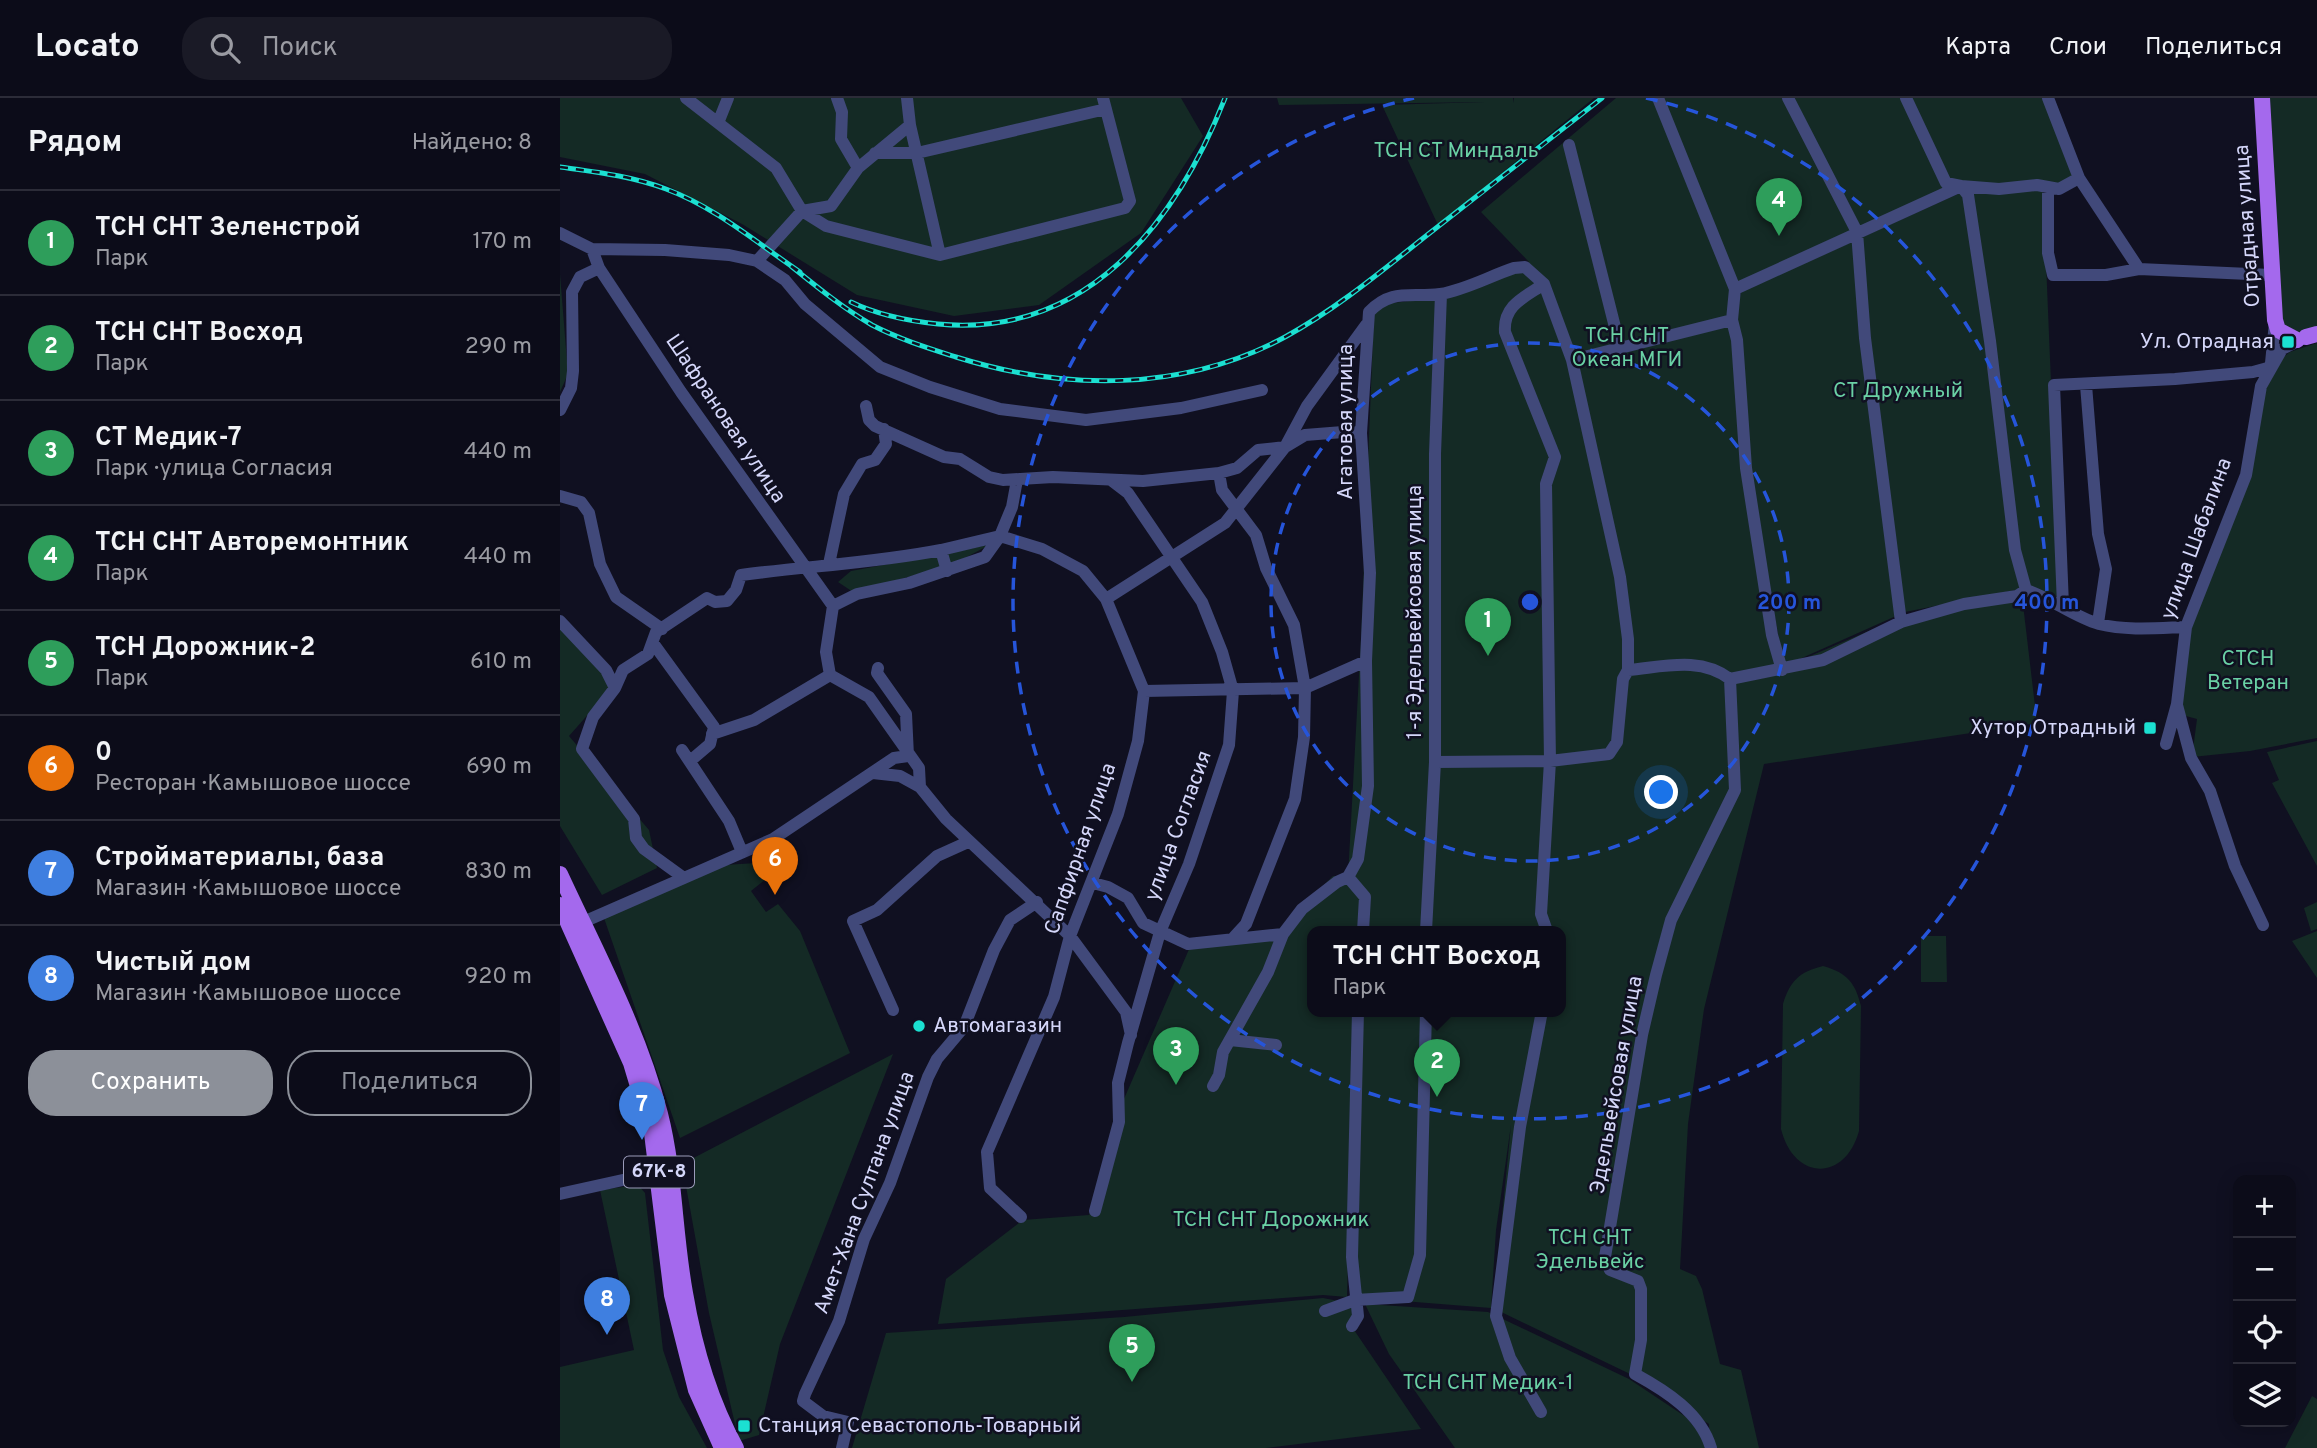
<!DOCTYPE html>
<html lang="ru">
<meta charset="utf-8">
<style>
body{margin:0;font-family:Overpass,sans-serif;background:#1a1a26;color:#f1f3f6}
.controls{position:absolute;right:21px;bottom:21px;display:grid;overflow:hidden;border-radius:14px;box-shadow:0 4px 18px #0003}
.controls button{width:63px;height:63px;display:grid;place-items:center;padding:0;border:0;border-bottom:2px solid #2c2c38;background:#0c0c19;color:#f1f3f6;font:35px sans-serif}
.you{position:absolute;left:1102px;top:695px;width:24px;height:24px;margin:-18px;border:5px solid #fff;border-radius:50%;background:#1a73e8;box-shadow:0 0 0 10px #1a73e833}
.badge{display:grid;place-items:center;width:46px;height:46px;border-radius:50%;background:#8c9099;color:#fff;font-size:23px;font-weight:700}
.pin{position:absolute;translate:-50% -58px;filter:drop-shadow(0 2px 4px #0008)}
.pin::after{content:'';position:absolute;top:37px;width:24px;height:21px;background:inherit;clip-path:polygon(0 0,100% 0,50% 100%)}
.popup{position:absolute;left:747px;top:828px;width:259px;height:91px;box-sizing:border-box;display:grid;place-content:center;border-radius:14px;background:#0c0c19;filter:drop-shadow(0 2px 5px #0005);font-size:23px;white-space:nowrap;color:#9a9ba2}
.popup b{font-size:26px;color:#f1f3f6}
.popup::after{content:'';position:absolute;left:50%;top:100%;margin-left:-14px;border:14px solid transparent;border-top-color:#0c0c19}
.list{margin:0;padding:0;list-style:none}
h2{display:flex;justify-content:space-between;align-items:center;height:91px;margin:0;padding:0 28px;font-size:30px}
h2 small{font-size:23px;font-weight:400;color:#9a9ba2}
.list li{display:grid;grid-template-columns:46px 1fr auto;gap:21px;align-items:center;box-sizing:border-box;height:105px;padding:0 28px;border-top:2px solid #2c2c38}
.list b{display:block;font-size:26px;white-space:nowrap}
.list p{margin:0;font-size:23px;white-space:nowrap;color:#9a9ba2}
.list em{font-size:23px;font-style:normal;color:#9a9ba2}
.actions{display:flex;gap:14px;padding:21px 28px}
.actions a{flex:1;padding:16px 0;border:2px solid #8c9099;border-radius:28px;text-align:center;font-size:24px;color:#8c9099}
.actions .main{background:#8c9099;color:#fff}
.icon{flex:none;width:38px;height:38px;fill:none;stroke:currentColor;stroke-width:2;stroke-linecap:round;stroke-linejoin:round}
.map{position:relative;flex:none;width:1757px;height:1350px;overflow:hidden}
header{display:flex;align-items:center;gap:42px;box-sizing:border-box;height:98px;padding:0 35px;background:#0c0c19;border-bottom:2px solid #2c2c38}
header strong{font-size:33px}
nav{display:flex;gap:38px;margin-inline-start:auto;font-size:24px}
.search{width:490px;height:63px;background:#1a1a26;display:flex;align-items:center;gap:18px;box-sizing:border-box;padding:0 24px;border-radius:28px;color:#9a9ba2;font-size:26px}
main{display:flex}
aside{flex:1;background:#0c0c19}
.map>svg:first-child{display:block}
.green{fill:#142a25}
.lines{fill:none;stroke-linecap:round;stroke-linejoin:round}
.minor{stroke:#41497a;stroke-width:12}
.major{stroke:#a469ed;stroke-width:16}
.rail-casing{stroke:#1be0d1;stroke-width:5}
.rail{stroke:#101021;stroke-width:2.5;stroke-dasharray:8;stroke-linecap:butt}
.ring{fill:none;stroke:#2655da;stroke-width:3.5;stroke-dasharray:12 9}
.poi-dot{fill:#1be0d1;stroke:#101021;stroke-width:2.5}
.labels{text-anchor:middle;dominant-baseline:central;stroke-width:5;stroke-linejoin:round;paint-order:stroke}
.shield{fill:#101021;stroke:#9a9bb9;stroke-width:2}
.shield-label{font-size:19px;font-weight:bold;fill:#d5d7fa}
.park-label{font-size:21px;fill:#6ad1a5;stroke:#101021}
.street-label{font-size:21px;fill:#d5d7fa;stroke:#101021}
.poi-label{font-size:21px;fill:#d5d7fa;stroke:#101021;text-anchor:end}
.centre{fill:#2655da;stroke:#101021;stroke-width:3.5}
.ring-label{font-size:21px;text-anchor:middle;font-weight:bold;fill:#2655da;stroke:#101021;stroke-width:5;stroke-linejoin:round;paint-order:stroke}
</style>
<header>
<strong>Locato</strong>
<div class="search"><svg class="icon" aria-label="search" viewBox="0 0 24 24"><circle cx="10" cy="10" r="6"/><path d="M15 15l6 6"/></svg>Поиск</div>
<nav><a>Карта</a><a>Слои</a><a>Поделиться</a></nav>
</header>
<main>
<aside>
<h2>Рядом<small>Найдено: 8</small></h2>
<ul class="list">
<li><span class="badge" style="background:#2e9e5b">1</span><div><b>ТСН СНТ Зеленстрой</b><p>Парк</p></div><em>170 m</em></li>
<li><span class="badge" style="background:#2e9e5b">2</span><div><b>ТСН СНТ Восход</b><p>Парк</p></div><em>290 m</em></li>
<li><span class="badge" style="background:#2e9e5b">3</span><div><b>СТ Медик-7</b><p>Парк · улица Согласия</p></div><em>440 m</em></li>
<li><span class="badge" style="background:#2e9e5b">4</span><div><b>ТСН СНТ Авторемонтник</b><p>Парк</p></div><em>440 m</em></li>
<li><span class="badge" style="background:#2e9e5b">5</span><div><b>ТСН Дорожник-2</b><p>Парк</p></div><em>610 m</em></li>
<li><span class="badge" style="background:#e8710a">6</span><div><b>0</b><p>Ресторан · Камышовое шоссе</p></div><em>690 m</em></li>
<li><span class="badge" style="background:#3f7fe0">7</span><div><b>Стройматериалы, база</b><p>Магазин · Камышовое шоссе</p></div><em>830 m</em></li>
<li><span class="badge" style="background:#3f7fe0">8</span><div><b>Чистый дом</b><p>Магазин · Камышовое шоссе</p></div><em>920 m</em></li>
</ul>
<div class="actions"><a class="main">Сохранить</a><a>Поделиться</a></div>
</aside>
<div class="map">
<svg width="1757" height="1350" viewBox="0 0 1757 1350">
<rect width="100%" height="100%" fill="#101021"/>
<path class="green" d="M0,0H621L643,38L581,135L479,207L394,218L297,197L182,126L85,76L0,59Z
M717,0H953L954,5V0H1034L878,127L822,7L925,4L719,7Z
M1056,0H1095L1172,191L1215,573L1346,517L1462,498L1477,625L1204,666L1144,911L1128,1026L1120,1171L1136,1178L1142,1191L1160,1266L1181,1272L1199,1350H1150L1149,1326L1068,1275L933,1210L951,1027L936,1132L931,1210L792,1199L797,913H1001V833H753V913H795L787,1199L763,1197L378,1226L386,1181L463,1122L529,1117L564,1001L630,849L718,832L773,778L788,779L801,540L814,214L823,206L877,200L969,164L921,114Z
M1100,0H1494L1523,75L1498,86L1388,90L1176,187Z
M1702,0H1757V236L1746,239L1715,222Z
M1483,92L1500,502L1461,491L1345,514L1224,568L1193,399L1175,220L1181,194L1400,95Z
M0,176L8,276L0,294Z
M1757,245V640L1690,653L1632,659L1637,621L1626,618L1615,605L1620,560L1683,378L1709,270L1730,254Z
M431,446L390,468L386,456Z
M377,457L381,470L293,494L278,484L291,473Z
M0,523L54,587L9,638L89,732L97,770L42,797L0,728Z
M1757,643V768L1712,685L1719,682L1707,654Z
M196,765L206,781L191,793L206,814L218,806L240,833L290,955L120,1040L44,820L165,767Z
M1757,804V831L1751,833L1744,810Z
M1757,833V880L1732,843Z
M1361,838H1386L1387,884H1361Z
M1263,868C1287,875 1295,884 1301,908L1299,1033C1285,1084 1234,1083 1221,1031L1223,906C1230,883 1239,874 1263,868Z
M333,956L220,1246L199,1337L179,1343L149,1215L122,1066Z
M78,1087L85,1095L103,1252L119,1299L147,1350H0V1269L74,1252L40,1092Z
M763,1200L794,1206L796,1218L790,1226L861,1331L706,1350H292L326,1235L564,1219Z
M805,1206L928,1214L1069,1281L1126,1319L1144,1341L1145,1350H895L829,1256Z
M1752,1298L1757,1301V1350H1725Z"/>
<g class="lines">
<path class="minor" d="M126,0L216,70L242,113L266,128L380,157L565,110L570,103L543,0
M277,0L282,14L281,41L298,70
M1098,0L1175,191
M1228,0L1297,134L1305,240L1341,524
M1346,0L1386,85L1401,88L1408,97L1430,243L1455,452L1466,492
M1488,0L1519,80L1579,171L1711,177
M158,25L168,0
M350,27L380,157
M1009,47L1060,249
M315,55H357L546,11
M1488,89V155L1493,177H1546L1579,171
M0,135L32,151L105,152L169,157L197,163L225,182L245,206L320,269L370,289L440,311L526,322L621,310L702,292
M32,151L39,170L121,294L273,508
M197,163L242,113L271,108L298,70L350,27L347,0
M984,186C965,199 943,207 945,234L995,359L986,386L990,663L981,816L987,833
M1172,222L1177,242L1186,370L1212,537L1222,572
M1012,262L1172,222L1175,191L1401,88L1439,91L1477,87L1499,91L1519,80
M1711,265L1715,224
M1526,287L1538,436L1546,471L1538,525
M306,308L309,322L315,328L384,359L400,361L429,379L443,382L493,379L583,383L659,375L677,370L698,352L725,349L745,337L783,334L801,335
M0,312L11,290L13,273L12,194L20,179L39,170
M659,375L662,392L696,437L706,470L734,527L745,590L744,639L735,701L686,826L674,839
M457,382L452,409L440,438L425,459L349,485L297,496L273,508L266,554L270,577L309,599L359,670L360,689L386,721L510,838L566,914L571,937
M0,398L21,404L29,415L40,466L56,499L102,531
M381,452L440,438L482,451L523,473L546,501L584,593L578,643L558,716L510,838L494,899L427,1054L430,1090L461,1119
M269,466L284,396L302,366L315,362L326,346L324,331
M546,501L665,425L725,349L747,308L806,227
M1503,507L1494,287L1615,281L1693,274L1711,269
M0,523L46,572L55,590
M93,545L154,629L150,646L130,663
M318,570L317,575L346,616L348,658
M1068,572C1103,569 1140,558 1170,581
M584,593L745,590L806,563
M1617,607L1631,660L1650,693L1675,768L1703,827
M152,636L194,622L270,577
M1606,646L1617,606L1626,529L1686,377L1701,288L1722,251L1744,240
M122,652L169,723L182,754
M313,675L340,678L360,689
M788,779L798,761L808,688L806,563L810,475L801,335L809,214C832,190 851,200 880,196C905,192 930,178 954,170L965,169L984,186L1012,262L1060,479L1068,541V572L1063,581L1057,644L1049,656L990,663L875,664
M788,779L805,799L803,833
M124,780L84,751L76,740L74,721L22,651L33,619L55,590L63,572L88,556L96,534L147,500L155,504L167,503L176,492L181,477C248,468 315,465 381,452L387,473
M533,785L548,789L568,800L583,825L628,846L723,836
M21,825L213,741L334,660L348,658
M866,833L875,664V356L881,196
M333,912L293,823L317,812L377,758L408,744
M670,942L716,947
M653,988L659,977L663,954L708,874L723,836L742,811L777,784L788,779
M0,1096L99,1074
M535,1113L559,1024L558,985L568,945L600,834L629,766L669,647L673,593L662,554L642,504L568,395L551,382
M765,1213L795,1202L848,1199L860,1157L866,913
M792,1228L798,1218L792,1159L798,913
M981,1314L950,1260L936,1218L960,1029L982,913
M282,1350L288,1324L263,1318L243,1303L245,1296L279,1223L304,1141L330,1085L368,979L377,961L404,929L434,852L450,822L477,804
M1151,1350C1141,1315 1106,1293 1075,1276L1081,1242V1191L1078,1183L1050,1172L1045,1159L1082,937L1096,877L1111,822L1175,692L1170,581L1263,562L1341,524L1404,506L1457,498L1466,492C1491,500 1514,519 1539,526C1567,533 1598,530 1626,529"/>
<path class="major" d="M1702,0L1715,222L1718,232L1737,242
M1746,239L1757,236
M0,776C36,854 79,933 100,1016C115,1075 114,1135 125,1195C134,1248 150,1303 176,1350
M0,807L71,965L92,1035L112,1197L136,1292L162,1350"/>
<g class="rail-casing">
<path id="rail" d="M0,69C36,74 72,78 106,91C155,109 197,145 240,174
M231,168C257,189 283,210 312,227C339,241 368,250 396,259C505,293 623,294 725,239C778,210 824,171 871,134C928,90 985,45 1042,0
M291,204C318,217 348,223 378,226C527,240 616,125 665,0"/>
</g>
<use href="#rail" class="rail"/>
</g>
<g class="ring">
<circle cx="970" cy="504" r="259"/>
<path d="M1086 0A517 517 0 1 1 854 0"/>
</g>
<g class="poi-dot">
<rect x="1721" y="237" width="14" height="14" rx="3.5"/>
<rect x="1583" y="623" width="14" height="14" rx="3.5"/>
<circle cx="359" cy="928" r="7"/>
<rect x="177" y="1321" width="14" height="14" rx="3.5"/>
</g>
<g class="labels">
<rect class="shield" x="64" y="1058.5" width="70" height="31" rx="5"/>
<g class="shield-label">
<text x="99" y="1074">67К-8</text>
</g>
<g class="park-label">
<text x="896" y="53">ТСН СТ Миндаль</text>
<text x="1067" y="238">ТСН СНТ<tspan x="1067" dy="24">Океан МГИ</tspan></text>
<text x="1338" y="293">СТ Дружный</text>
<text x="1688" y="561">СТСН<tspan x="1688" dy="24">Ветеран</tspan></text>
<text x="711" y="1122">ТСН СНТ Дорожник</text>
<text x="1030" y="1140">ТСН СНТ<tspan x="1030" dy="24">Эдельвейс</tspan></text>
<text x="928" y="1285">ТСН СНТ Медик-1</text>
</g>
<g class="street-label">
<text transform="translate(1688 128) rotate(-94)">Отрадная улица</text>
<text transform="translate(165 321) rotate(56)">Шафрановая улица</text>
<text transform="translate(786 324) rotate(-90)">Агатовая улица</text>
<text transform="translate(1637 441) rotate(-70)">улица Шабалина</text>
<text transform="translate(855 514) rotate(-90)">1-я Эдельвейсовая улица</text>
<text transform="translate(619 728) rotate(-70)">улица Согласия</text>
<text transform="translate(521 751) rotate(-71)">Сапфирная улица</text>
<text transform="translate(1057 987) rotate(-80)">Эдельвейсовая улица</text>
<text transform="translate(305 1095) rotate(-70)">Амет-Хана Султана улица</text>
</g>
<g class="poi-label">
<text x="1714" y="244">Ул. Отрадная</text>
<text x="1576" y="630">Хутор Отрадный</text>
<text x="373" y="928" text-anchor="start">Автомагазин</text>
<text x="198" y="1328" text-anchor="start">Станция Севастополь-Товарный</text>
</g>
</g>
<circle cx="970" cy="504" r="10" class="centre"/>
<g class="ring-label">
<text x="1229" y="511">200 m</text>
<text x="1487" y="511">400 m</text>
</g>
</svg>
<div class="controls">
<button>+</button>
<button>−</button>
<button><svg class="icon" aria-label="locate" viewBox="0 0 24 24"><circle cx="12" cy="12" r="6"/><path d="M12 2v4M12 18v4M2 12h4M18 12h4"/></svg></button>
<button><svg class="icon" aria-label="layers" viewBox="0 0 24 24"><path d="M12 4l9 5-9 5-9-5zM3 14l9 5 9-5"/></svg></button>
</div>
<div class="you"></div>
<div class="pin badge" style="left:928px;top:558px;background:#2e9e5b">1</div>
<div class="pin badge" style="left:877px;top:999px;background:#2e9e5b">2</div>
<div class="popup"><b>ТСН СНТ Восход</b>Парк</div>
<div class="pin badge" style="left:616px;top:987px;background:#2e9e5b">3</div>
<div class="pin badge" style="left:1219px;top:138px;background:#2e9e5b">4</div>
<div class="pin badge" style="left:572px;top:1284px;background:#2e9e5b">5</div>
<div class="pin badge" style="left:215px;top:797px;background:#e8710a">6</div>
<div class="pin badge" style="left:82px;top:1042px;background:#3f7fe0">7</div>
<div class="pin badge" style="left:47px;top:1237px;background:#3f7fe0">8</div>
</div>
</main>
